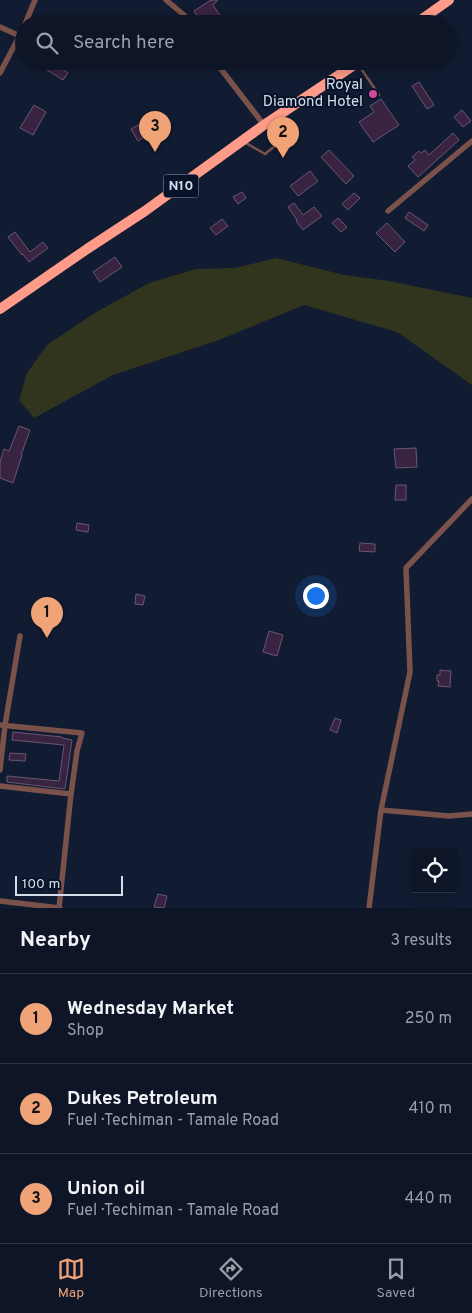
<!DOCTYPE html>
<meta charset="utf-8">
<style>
body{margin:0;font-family:Overpass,sans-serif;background:#161e2e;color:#f1f3f6}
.controls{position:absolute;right:15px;bottom:15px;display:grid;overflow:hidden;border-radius:0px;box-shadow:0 2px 12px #0003}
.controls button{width:45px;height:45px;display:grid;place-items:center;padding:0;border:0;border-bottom:1px solid #2d3443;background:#0d1526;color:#f1f3f6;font:25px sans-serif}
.scale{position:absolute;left:15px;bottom:12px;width:108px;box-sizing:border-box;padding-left:5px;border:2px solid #d5dded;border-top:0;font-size:14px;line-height:18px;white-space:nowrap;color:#d5dded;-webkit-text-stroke:4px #081228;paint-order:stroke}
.you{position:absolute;left:315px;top:595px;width:18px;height:18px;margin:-12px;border:4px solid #fff;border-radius:50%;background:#1a73e8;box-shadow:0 0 0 8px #1a73e833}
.badge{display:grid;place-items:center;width:32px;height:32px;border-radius:50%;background:#efa377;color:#111;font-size:16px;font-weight:700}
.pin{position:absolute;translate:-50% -41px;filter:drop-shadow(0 1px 2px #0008)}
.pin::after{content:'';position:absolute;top:26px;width:18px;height:15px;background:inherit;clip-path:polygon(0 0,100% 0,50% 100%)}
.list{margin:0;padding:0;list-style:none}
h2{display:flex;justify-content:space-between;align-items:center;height:65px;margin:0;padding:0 20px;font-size:21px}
h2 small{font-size:16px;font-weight:400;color:#9a9fa7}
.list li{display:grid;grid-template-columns:32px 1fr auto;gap:15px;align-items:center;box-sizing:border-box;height:90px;padding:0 20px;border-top:1px solid #2d3443}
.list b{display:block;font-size:19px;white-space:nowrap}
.list p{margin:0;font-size:16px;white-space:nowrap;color:#9a9fa7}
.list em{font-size:16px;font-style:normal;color:#9a9fa7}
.icon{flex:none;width:28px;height:28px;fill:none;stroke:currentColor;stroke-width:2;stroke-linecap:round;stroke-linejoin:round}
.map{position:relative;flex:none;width:472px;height:908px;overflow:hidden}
.search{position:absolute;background:#0d1526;box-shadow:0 2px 12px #0003;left:15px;right:15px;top:15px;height:55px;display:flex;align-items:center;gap:12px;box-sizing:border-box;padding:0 18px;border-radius:28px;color:#9a9fa7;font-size:19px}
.sheet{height:335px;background:#0d1526}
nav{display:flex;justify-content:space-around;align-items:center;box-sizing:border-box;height:70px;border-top:1px solid #2d3443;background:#0d1526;font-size:14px;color:#9a9fa7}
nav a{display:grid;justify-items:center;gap:2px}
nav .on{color:#efa377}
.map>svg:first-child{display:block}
.green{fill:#32351e}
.building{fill:#392343;stroke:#695771}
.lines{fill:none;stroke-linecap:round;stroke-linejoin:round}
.lane{stroke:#7a524a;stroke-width:2.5}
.street{stroke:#7a524a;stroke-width:5.5}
.highway{stroke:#ff9c89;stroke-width:10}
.hotel-dot{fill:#d1479c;stroke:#081228;stroke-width:2}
.labels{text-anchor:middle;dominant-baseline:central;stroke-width:4;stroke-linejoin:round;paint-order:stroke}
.shield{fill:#081228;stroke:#98a0b2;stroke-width:1}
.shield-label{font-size:14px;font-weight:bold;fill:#d5dded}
.poi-label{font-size:15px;fill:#d5dded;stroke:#081228;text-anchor:end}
</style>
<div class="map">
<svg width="472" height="908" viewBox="0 0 472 908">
<rect width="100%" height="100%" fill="#111c32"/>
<path class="green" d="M276,258L344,275L389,281L472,298V385L397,332L304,305L219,340L113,375L34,418L19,400L27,373L47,345L93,314L149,283L196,269L235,268Z"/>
<path class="building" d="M211,0H218L213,5L221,17L211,24H202L194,11Z
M52,63L68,73L63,80L47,70Z
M419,82L434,105L427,109L412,86Z
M381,99L399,125L373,142L359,122L374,112L370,106Z
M34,105L46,112L33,135L20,128Z
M462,110L471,121L463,127L454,117Z
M146,121L152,132L138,141L131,129Z
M453,133L459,140L418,177L408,166L415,160L412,157L419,151L421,153L425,150L429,155Z
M329,150L354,176L346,184L321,157Z
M310,171L318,181L298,196L290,186Z
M242,192L246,198L238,204L233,197Z
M354,193L360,198L348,210L342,204Z
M294,203L303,215L314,207L322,216L303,230L296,221L297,220L288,207Z
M409,212L428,225L424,231L405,218Z
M338,218L347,227L341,232L332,223Z
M222,219L228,226L216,235L210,228Z
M387,223L405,242L395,252L376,233Z
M15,232L30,252L43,242L48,248L29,262L23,254L22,255L8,237Z
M115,257L122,267L100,282L93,272Z
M19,426L30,430L21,455H22L13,483L0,478V462L4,449L9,451Z
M416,448L417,467L396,468L394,449Z
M396,485H406V500H395Z
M77,523L89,525L88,532L76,530Z
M360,543L375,544V552L359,551Z
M136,594L145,596L143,605L135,604Z
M269,631L283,635L277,656L263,652Z
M440,670L451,671L450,687L438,686L439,681H437V675H440Z
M335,718L341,720L337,733L330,730Z
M13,732L62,737V738L72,740L65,789L7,782V776L59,781L64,745L12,740Z
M10,753L26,754L25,761L9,760Z
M158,894L167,896L164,908L154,907Z"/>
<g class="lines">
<path class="lane" d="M358,64L379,95
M246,143L265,154L281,141L278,120"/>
<path class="street" d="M166,0L184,15L190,24
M25,24L35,0
M0,27L20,36
M216,61L221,69L264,125
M0,73L24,27
M388,211L472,141
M0,725L82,733L77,751L71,794L59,908
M0,770L5,725L20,636
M0,786L71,794
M381,810L449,816L472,814
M0,901L60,908
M369,908L381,810L410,672L406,568L472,499"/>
<path class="highway" d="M415,24L449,0
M0,309L87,249L145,211L264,125L360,61"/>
</g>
<circle class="hotel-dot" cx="373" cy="94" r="5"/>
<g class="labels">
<rect class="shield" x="163.5" y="174.5" width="35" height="23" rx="4"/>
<g class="shield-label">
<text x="181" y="186">N10</text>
</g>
<g class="poi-label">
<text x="363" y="85">Royal<tspan x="363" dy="17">Diamond Hotel</tspan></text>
</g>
</g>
</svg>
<div class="controls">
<button><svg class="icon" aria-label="locate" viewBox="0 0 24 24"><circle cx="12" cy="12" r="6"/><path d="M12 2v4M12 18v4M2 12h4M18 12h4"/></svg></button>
</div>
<div class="scale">100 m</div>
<div class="you"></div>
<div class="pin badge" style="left:47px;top:638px">1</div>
<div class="pin badge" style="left:283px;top:158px">2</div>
<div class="pin badge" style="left:155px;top:152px">3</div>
<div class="search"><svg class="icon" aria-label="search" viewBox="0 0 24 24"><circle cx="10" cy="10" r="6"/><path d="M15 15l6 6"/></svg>Search here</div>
</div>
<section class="sheet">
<h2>Nearby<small>3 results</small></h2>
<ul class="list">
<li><span class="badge">1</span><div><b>Wednesday Market</b><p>Shop</p></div><em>250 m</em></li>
<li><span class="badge">2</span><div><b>Dukes Petroleum</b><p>Fuel · Techiman - Tamale Road</p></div><em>410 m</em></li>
<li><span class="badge">3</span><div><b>Union oil</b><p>Fuel · Techiman - Tamale Road</p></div><em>440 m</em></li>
</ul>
</section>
<nav>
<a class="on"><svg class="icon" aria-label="map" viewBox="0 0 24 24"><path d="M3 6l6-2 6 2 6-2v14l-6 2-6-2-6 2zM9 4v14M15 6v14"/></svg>Map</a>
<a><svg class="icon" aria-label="directions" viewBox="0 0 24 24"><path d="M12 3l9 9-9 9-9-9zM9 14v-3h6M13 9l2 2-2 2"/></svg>Directions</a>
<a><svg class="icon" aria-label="saved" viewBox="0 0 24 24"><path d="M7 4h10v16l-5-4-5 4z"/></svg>Saved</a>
</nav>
